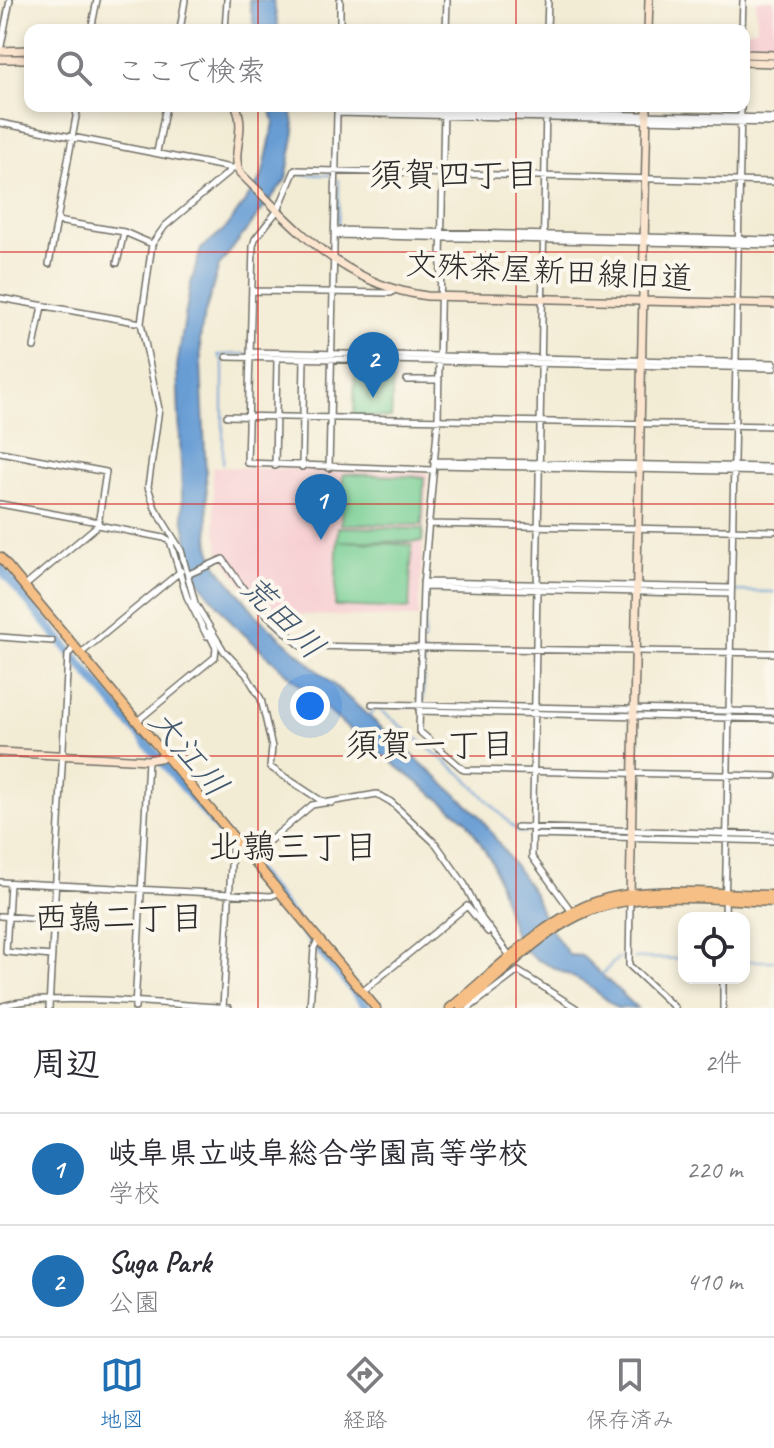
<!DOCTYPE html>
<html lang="ja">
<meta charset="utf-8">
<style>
body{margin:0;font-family:Caveat,"Klee One",sans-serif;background:#f7f7f7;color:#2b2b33}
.controls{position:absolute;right:24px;bottom:24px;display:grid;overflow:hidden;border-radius:16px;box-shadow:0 4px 12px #0003}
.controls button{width:72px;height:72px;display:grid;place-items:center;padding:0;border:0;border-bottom:2px solid #e1e1e2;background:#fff;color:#2b2b33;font:40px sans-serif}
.you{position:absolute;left:310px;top:706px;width:28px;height:28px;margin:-20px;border:6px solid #fff;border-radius:50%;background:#1a73e8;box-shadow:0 0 0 12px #1a73e833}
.badge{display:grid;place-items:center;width:52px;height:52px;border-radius:50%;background:#1f6fb2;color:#fff;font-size:26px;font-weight:700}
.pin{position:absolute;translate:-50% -66px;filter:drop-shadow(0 2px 4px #0008)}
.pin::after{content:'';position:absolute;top:42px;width:28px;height:24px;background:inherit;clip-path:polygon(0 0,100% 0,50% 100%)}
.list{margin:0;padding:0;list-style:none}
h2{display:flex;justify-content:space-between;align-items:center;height:104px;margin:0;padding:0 32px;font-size:34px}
h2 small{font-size:26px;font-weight:400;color:#7c7c81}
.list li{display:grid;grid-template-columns:52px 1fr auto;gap:24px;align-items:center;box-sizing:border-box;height:112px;padding:0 32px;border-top:2px solid #e1e1e2}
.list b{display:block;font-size:30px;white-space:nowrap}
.list p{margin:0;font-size:26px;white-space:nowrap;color:#7c7c81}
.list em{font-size:26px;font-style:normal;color:#7c7c81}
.icon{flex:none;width:44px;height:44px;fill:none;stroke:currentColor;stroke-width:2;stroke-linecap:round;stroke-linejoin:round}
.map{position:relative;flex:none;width:774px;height:1008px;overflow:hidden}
.search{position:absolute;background:#fff;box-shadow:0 4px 12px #0003;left:24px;right:24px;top:24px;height:88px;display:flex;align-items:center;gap:20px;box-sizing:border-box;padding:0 28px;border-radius:16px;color:#7c7c81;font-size:30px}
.sheet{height:328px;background:#fff}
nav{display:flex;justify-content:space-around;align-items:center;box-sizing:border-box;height:112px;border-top:2px solid #e1e1e2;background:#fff;font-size:22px;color:#7c7c81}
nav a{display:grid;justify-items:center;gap:4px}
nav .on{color:#1f6fb2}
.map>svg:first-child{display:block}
.built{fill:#f7cfd3}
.green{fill:#75cd92;stroke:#507c5e;stroke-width:2}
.water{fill:#689dd4;stroke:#4a6480;stroke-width:2}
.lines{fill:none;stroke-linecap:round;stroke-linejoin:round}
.stream{stroke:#689dd4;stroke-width:2}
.river{stroke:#689dd4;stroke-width:9}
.street-casing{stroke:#716f66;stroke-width:8}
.secondary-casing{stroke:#716f66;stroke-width:10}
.primary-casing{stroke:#716f66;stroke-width:11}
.street{stroke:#fff;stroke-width:5}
.secondary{stroke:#fbe5cf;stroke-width:7}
.primary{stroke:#f5bf86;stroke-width:8}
.grid{fill:none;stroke:#d62828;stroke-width:2;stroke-opacity:0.55}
.labels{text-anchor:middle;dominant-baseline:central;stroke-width:8;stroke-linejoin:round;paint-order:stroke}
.street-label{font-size:32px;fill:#2b2b2b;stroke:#fbf7ec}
.neighbourhood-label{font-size:34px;fill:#2b2b2b;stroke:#fbf7ec}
.water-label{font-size:34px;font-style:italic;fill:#43596f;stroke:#fbf7ec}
</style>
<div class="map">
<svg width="774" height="1008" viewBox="0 0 774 1008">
<rect width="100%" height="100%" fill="#fbf7ec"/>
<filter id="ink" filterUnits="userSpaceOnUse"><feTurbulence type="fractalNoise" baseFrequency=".0125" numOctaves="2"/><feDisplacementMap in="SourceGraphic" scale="16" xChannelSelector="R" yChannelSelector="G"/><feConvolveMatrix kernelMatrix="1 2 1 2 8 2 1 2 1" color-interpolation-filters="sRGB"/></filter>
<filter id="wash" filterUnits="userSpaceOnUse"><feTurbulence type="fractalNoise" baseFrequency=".006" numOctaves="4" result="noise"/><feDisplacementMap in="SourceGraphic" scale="32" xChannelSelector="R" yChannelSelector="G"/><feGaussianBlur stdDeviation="1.8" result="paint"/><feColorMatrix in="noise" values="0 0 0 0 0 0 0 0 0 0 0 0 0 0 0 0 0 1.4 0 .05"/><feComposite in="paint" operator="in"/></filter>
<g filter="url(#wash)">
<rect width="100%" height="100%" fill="#f3ecd5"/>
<path class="built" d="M756,0H774V49H747V30L757,29Z
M212,467L428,472L418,618L271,614L255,602L220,554L215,526Z"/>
<path class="green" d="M355,361L372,362V380H393L391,418L354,416Z
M343,474L424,477L422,525L341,524Z
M338,527L423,529L422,542L341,541L412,545L409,609L335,606Z"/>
<path class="water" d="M249,0H273L279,30H255Z
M270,106H291L295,132L286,179L219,266L203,320L200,340L209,544L217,566L259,618L479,815L535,895L544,919L569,955L582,956L637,1008H617L585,983L534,958L517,943L492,862L466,820L345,726L234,625L199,581L191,561L183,516L177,366L190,287L201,249L227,227L262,177L274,123Z"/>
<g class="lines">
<path class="stream" d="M291,110H302
M309,110L335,111
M296,174L331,175
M338,227L339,180
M218,355L223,362V463
M218,355L248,354
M585,588L632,589
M642,589L728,591
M733,591L774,592
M424,643L426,591
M423,704L424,651
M377,707L466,778L518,832H529
M424,708L530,710
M539,710L630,712
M641,713L724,715
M733,715L774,716
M368,717L377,707H414
M535,832L627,834
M638,834L723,836
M728,836L774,838
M634,958L684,959
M744,961H774
M601,975L618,958H625"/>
<path class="river" d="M0,568L368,1008"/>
</g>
</g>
<g filter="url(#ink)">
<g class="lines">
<g class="street-casing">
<path id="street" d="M91,30L97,0
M180,30L185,0
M225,30L227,0
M340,30V0
M446,30L447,0
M547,30L548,0
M742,30L743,0
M0,51L10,0
M444,106L438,420L423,587L419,731L464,770L774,776
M546,106L532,857L572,912
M337,108L774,118
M337,113L774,123
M0,123L231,168
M157,152L166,106
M236,166L165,226L152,244L141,323L159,409L148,487L155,508L181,550L195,603L224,651L246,674L261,699L272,747L270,767L320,800L331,803
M57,221L124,232L152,244
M335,230L774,240
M335,235L774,245
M117,263L124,232
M49,264L78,106
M252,291L391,293L394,290
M0,298L141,323
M34,347L42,306
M250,352L774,363
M227,357L774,368
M407,380H439
M227,416L774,426
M0,452L106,472L98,525
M433,461L774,467
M434,465L774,472
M275,466L277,359
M302,467L304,359
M329,468L337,113
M432,470L247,463L253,246L255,239L278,210L295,170L774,182
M0,504L98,522
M428,524L774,531
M98,525L164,538L172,543
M170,541L187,597L207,636
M189,574L223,559L251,600L301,646L774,653
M423,582L731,588
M25,586L98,525
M423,587L731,594
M0,637L52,641
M80,654L181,571
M372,704L774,712
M419,711L774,719
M136,722L215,657L216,648L208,632
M517,827L774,835
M532,835L774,841
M249,858L312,805L377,794L391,802L436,844L465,885L482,919L510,956
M0,882L271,896L278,893
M10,883L6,952L52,956
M630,901L629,965L675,1008
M0,916L54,920
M725,918L741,106
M363,991L467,906L488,932
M0,1007C36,991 183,1005 229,1008
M49,1008L68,655L74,647
M135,1008L148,760
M223,1008L232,848L236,841
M310,1008L314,948L318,940
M469,1008L518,971L576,1008
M723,1008V978"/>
</g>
<g class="secondary-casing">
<path id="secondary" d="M648,30L649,0
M0,51L30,50
M744,54L774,55
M0,59H30
M744,62L774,63
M236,106C247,132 230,152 240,173C298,229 342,285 427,296L774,304
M0,752L148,760L165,757
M630,897L647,106"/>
</g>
<g class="primary-casing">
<path id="primary" d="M0,557L376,1008
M450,1008C493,973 545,918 598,901C647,884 721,895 774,895
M461,1008C498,978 535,937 578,916C636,888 711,900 774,902"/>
</g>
<use href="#street" class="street"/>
<use href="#secondary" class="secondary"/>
<use href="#primary" class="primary"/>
</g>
</g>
<path class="grid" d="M258,0V30M516,0V30M258,106V1008M516,106V1008M0,252H774M0,504H774M0,756H774"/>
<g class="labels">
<g class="street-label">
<text transform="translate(549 271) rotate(3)">文殊茶屋新田線旧道</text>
</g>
<g class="neighbourhood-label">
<text x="454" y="174">須賀四丁目</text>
<text x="430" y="744">須賀一丁目</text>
<text x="293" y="846">北鶉三丁目</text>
<text x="119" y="917">西鶉二丁目</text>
</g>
<g class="water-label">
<text transform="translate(283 617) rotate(45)">荒田川</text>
<text transform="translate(189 753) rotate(50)">大江川</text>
</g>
</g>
</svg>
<div class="controls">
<button><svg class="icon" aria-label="locate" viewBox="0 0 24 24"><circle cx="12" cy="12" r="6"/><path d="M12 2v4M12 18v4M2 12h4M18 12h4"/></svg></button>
</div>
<div class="you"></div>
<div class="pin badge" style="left:321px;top:540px">1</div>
<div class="pin badge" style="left:373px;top:398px">2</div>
<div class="search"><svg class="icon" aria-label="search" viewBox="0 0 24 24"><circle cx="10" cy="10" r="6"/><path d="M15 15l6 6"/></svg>ここで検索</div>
</div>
<section class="sheet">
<h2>周辺<small>2件</small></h2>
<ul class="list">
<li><span class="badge">1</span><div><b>岐阜県立岐阜総合学園高等学校</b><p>学校</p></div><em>220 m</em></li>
<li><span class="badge">2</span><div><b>Suga Park</b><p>公園</p></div><em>410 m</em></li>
</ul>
</section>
<nav>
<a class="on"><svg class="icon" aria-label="map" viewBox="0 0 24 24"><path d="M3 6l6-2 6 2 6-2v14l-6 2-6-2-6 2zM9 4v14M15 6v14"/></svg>地図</a>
<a><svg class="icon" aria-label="directions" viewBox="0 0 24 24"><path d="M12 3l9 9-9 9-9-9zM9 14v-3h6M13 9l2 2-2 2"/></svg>経路</a>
<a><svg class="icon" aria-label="saved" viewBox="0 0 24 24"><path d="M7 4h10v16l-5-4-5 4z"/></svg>保存済み</a>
</nav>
